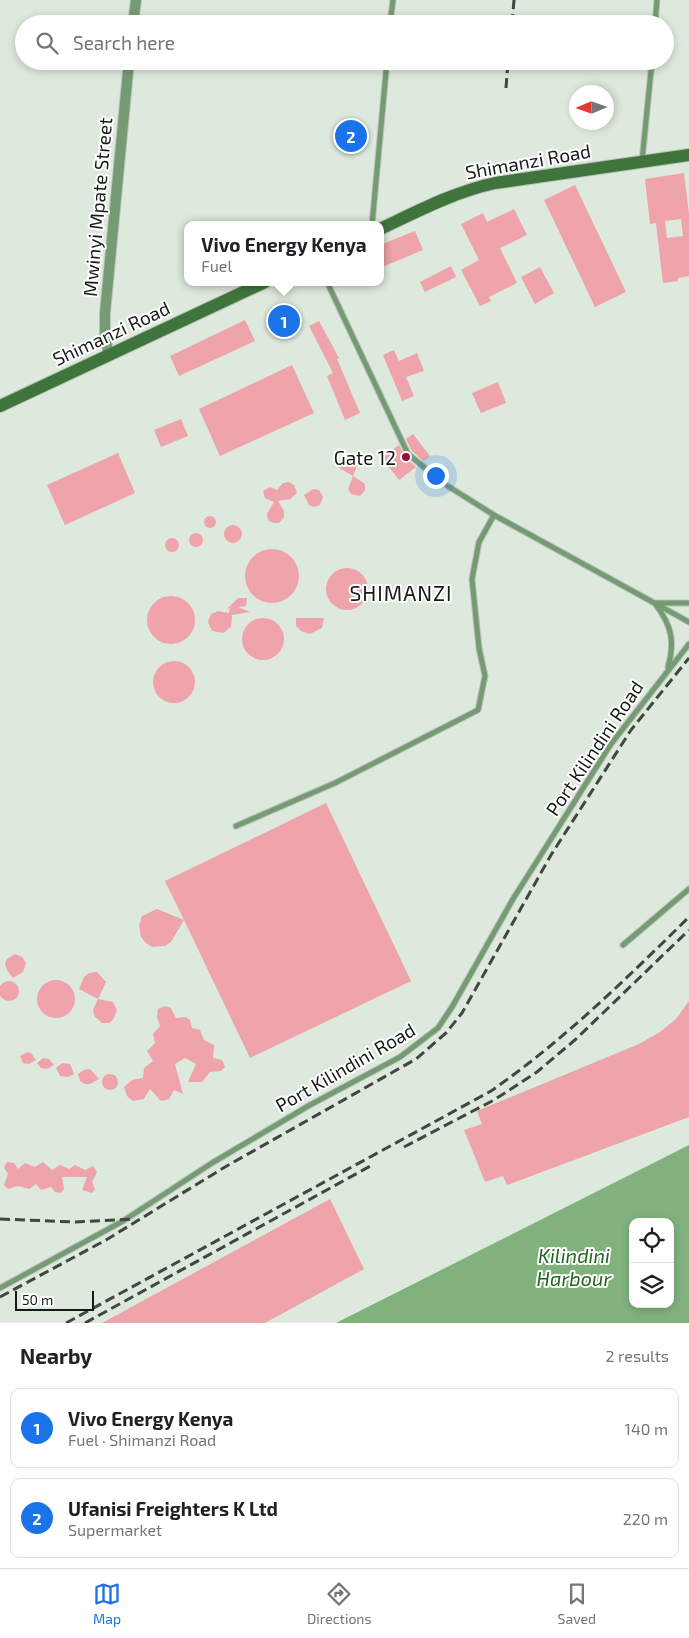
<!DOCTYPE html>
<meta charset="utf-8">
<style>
body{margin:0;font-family:"Exo 2",sans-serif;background:#f2f2f2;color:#202124}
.controls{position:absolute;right:15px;bottom:15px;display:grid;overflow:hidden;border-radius:10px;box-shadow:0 2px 8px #0003}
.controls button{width:45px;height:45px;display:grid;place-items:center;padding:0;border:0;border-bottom:1px solid #e0e0e0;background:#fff;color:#202124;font:25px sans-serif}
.compass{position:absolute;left:569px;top:85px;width:45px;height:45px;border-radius:50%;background:#fff;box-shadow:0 2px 8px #0003;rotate:268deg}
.scale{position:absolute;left:15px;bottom:12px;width:79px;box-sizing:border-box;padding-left:5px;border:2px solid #161a16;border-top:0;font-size:14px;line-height:18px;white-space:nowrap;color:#161a16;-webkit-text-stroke:4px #fff;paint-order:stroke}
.you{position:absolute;left:435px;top:475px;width:18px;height:18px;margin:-12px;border:4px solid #fff;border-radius:50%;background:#1a73e8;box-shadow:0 0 0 8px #1a73e833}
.badge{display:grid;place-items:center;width:32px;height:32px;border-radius:50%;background:#1a73e8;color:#fff;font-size:16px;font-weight:700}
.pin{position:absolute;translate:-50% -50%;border:2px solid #fff;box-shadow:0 1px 5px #0006}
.popup{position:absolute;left:184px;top:221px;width:200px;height:65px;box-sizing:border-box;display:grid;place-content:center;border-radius:10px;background:#fff;filter:drop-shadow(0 1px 4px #0005);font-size:16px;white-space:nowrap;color:#757577}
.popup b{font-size:19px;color:#202124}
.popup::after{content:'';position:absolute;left:50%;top:100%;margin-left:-10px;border:10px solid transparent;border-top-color:#fff}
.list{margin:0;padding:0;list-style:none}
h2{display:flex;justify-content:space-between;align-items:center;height:65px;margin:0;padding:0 20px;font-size:21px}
h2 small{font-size:16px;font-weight:400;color:#757577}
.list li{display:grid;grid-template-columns:32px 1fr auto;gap:15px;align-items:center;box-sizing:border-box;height:80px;margin:0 10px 10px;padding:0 10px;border:1px solid #e0e0e0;border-radius:10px}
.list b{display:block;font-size:19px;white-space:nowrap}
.list p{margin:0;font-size:16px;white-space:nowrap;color:#757577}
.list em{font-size:16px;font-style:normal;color:#757577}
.icon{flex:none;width:28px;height:28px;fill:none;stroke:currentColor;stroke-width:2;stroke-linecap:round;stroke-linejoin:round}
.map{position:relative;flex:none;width:689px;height:1323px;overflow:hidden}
.search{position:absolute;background:#fff;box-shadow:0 2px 8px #0003;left:15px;right:15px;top:15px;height:55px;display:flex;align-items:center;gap:12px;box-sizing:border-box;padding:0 18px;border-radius:28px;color:#757577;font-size:19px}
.sheet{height:245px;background:#fff}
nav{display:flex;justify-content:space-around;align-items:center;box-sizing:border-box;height:70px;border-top:1px solid #e0e0e0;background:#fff;font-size:14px;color:#757577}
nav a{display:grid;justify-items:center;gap:2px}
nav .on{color:#1a73e8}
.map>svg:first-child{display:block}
.water{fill:#81b27d;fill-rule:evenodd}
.building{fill:#efa3aa;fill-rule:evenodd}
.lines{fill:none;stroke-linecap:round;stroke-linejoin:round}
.service-casing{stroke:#b9c4b8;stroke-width:7}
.minor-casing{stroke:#b9c4b8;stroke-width:12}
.secondary-casing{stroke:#b9c4b8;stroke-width:14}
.service{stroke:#769a74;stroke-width:5}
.minor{stroke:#769a74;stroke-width:10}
.secondary{stroke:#3f753d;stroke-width:12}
.rail{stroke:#404640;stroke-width:3;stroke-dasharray:10 5;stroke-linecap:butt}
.poi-dot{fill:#a4083a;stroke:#fff;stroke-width:2}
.labels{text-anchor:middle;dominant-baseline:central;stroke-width:4;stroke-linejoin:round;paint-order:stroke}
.street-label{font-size:19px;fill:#161a16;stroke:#fff}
.poi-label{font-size:19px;fill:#161a16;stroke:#fff;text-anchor:end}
.water-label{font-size:20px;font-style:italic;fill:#216420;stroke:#fff}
.quarter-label{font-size:21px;letter-spacing:1px;fill:#161a16;stroke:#fff}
</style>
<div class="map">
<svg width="689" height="1323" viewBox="0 0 689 1323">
<rect width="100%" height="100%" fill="#dde9dc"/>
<path class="water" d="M689,1145V1323H336ZM633,1222H670V1304H633Z"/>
<path class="building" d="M684,173L689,214V276L678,278V281L663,283L656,223L650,224L645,179ZM681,219L683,236L667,238L665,221Z
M575,185L626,292L595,307L544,200Z
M514,209L527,235L500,248L517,283L489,297L491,301L480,306L461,270L479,260L461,224L483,213L487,222Z
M415,231L423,250L380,268V245Z
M451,266L456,277L425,292L420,282Z
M540,267L554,293L535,304L521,277Z
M245,320L255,341L179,376L170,356Z
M319,321L339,358L337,359L360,413L345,420L327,376L333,373L309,326Z
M394,350L399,361L417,353L424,371L406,377L414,396L402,401L383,355Z
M292,365L314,413L220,456L199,409Z
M498,382L506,403L481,413L472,393Z
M181,419L188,436L161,447L154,430Z
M413,434L430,456L423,461L412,451L406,439Z
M399,445L405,457L416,467L399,480L382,458Z
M118,453L135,493L65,525L47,485Z
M348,455L353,456L358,463L353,476L339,468L341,460Z
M353,476L365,484V490L360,496L351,494L348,489Z
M289,482L294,485L297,493L290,499L278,501L284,511V517L279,523H273L268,520L267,514L274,502L265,498L263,491L270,487L277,490L283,483Z
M313,489L319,490L323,497L320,505L314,507L309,505L304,495Z
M204 522a6 6 0 1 1 12 0a6 6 0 1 1-12 0Z
M224 534a9 9 0 1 1 18 0a9 9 0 1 1-18 0Z
M189 540a7 7 0 1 1 14 0a7 7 0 1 1-14 0Z
M165 545a7 7 0 1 1 14 0a7 7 0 1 1-14 0Z
M245 576a27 27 0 1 1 54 0a27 27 0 1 1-54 0Z
M326 589a21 21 0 1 1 42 0a21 21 0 1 1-42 0Z
M147 620a24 24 0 1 1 48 0a24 24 0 1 1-48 0Z
M238,598H247L246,606L238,607L250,612L232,615L231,627L223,633L212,631L208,622L211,614L218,611L229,613L230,608L227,609Z
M242 639a21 21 0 1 1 42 0a21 21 0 1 1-42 0Z
M296,618H324L322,628L310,634L301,631L296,626Z
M153 682a21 21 0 1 1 42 0a21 21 0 1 1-42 0Z
M326,803L411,981L250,1058L184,920L171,942L165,946L152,947L146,943L141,937L139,926L142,916L157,909L184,920L165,881Z
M15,954L22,957L26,963L23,972L13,978L7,970L5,964L7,959Z
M97,972L106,982L98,999L113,1002L117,1010L113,1020L109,1023H102L95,1017L93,1010L98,999L79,989L84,977L89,973Z
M37 999a19 19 0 1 1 38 0a19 19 0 1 1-38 0Z
M-1 991a10 10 0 1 1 20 0a10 10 0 1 1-20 0Z
M689,1001V1117L507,1185L503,1176L485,1182L464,1130L482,1124L477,1111L639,1044L660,1032L676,1019Z
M165,1006L171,1008L176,1018L186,1017L190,1020L192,1028L200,1030L204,1040L214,1045L213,1058L222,1060L225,1067L221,1071L210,1072L202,1082H188L196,1064L185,1058L175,1064L183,1094L174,1090L169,1099L161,1101L150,1089L144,1099L133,1101L127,1096L124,1087L132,1080L143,1078L144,1068L153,1061L147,1051L155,1043L153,1034L160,1026L157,1017L158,1009Z
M27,1052L31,1053L36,1060L29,1064L23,1063L20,1056Z
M43,1058L49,1059L54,1065L47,1069L41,1068L37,1063Z
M62,1063L70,1064L74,1074L68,1077L60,1076L56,1068Z
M90,1069L99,1079L90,1084H85L80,1081L78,1074L84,1070Z
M102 1082a8 8 0 1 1 16 0a8 8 0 1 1-16 0Z
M7,1162L14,1163L18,1169L25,1163L35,1167L43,1162L52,1170L60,1165L69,1169L75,1165L85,1170L93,1166L97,1172L92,1182L95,1189L92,1193L82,1190L87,1177H62L64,1189L61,1193L55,1192L51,1187L41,1190L36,1184L29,1189L18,1186L8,1189L4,1185L8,1174L4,1167Z
M330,1199L364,1269L265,1323H102Z"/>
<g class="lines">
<g class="service-casing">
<path id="service" d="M390,24L393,0
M655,24L657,0
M642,161L652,61
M372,225L387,61
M327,282L408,454L443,483L494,515L689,622
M655,603H689
M656,605C672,626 675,642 668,667
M236,826L335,783L478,710L485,676L479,648L472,579L479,542L494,515
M623,945L689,889
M0,1288L123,1221L212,1163L310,1105L400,1057L438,1028L452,1007L513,899L611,744L689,644"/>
</g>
<g class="minor-casing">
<path id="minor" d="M133,24L136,0
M109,355L105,337V313L129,61"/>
</g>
<g class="secondary-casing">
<path id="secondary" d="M380,229C418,211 454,192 495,183L689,155
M0,406L265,282"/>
</g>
<use href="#service" class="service"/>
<use href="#minor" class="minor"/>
<use href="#secondary" class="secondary"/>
<path class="rail" d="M512,24L514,0
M506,88L508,61
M404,1147L494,1100L537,1072L576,1039L689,930
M0,1219L75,1222L135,1219
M0,1297L106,1240L225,1167L416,1059L446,1033L462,1013L551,855L631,730L689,658
M66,1323L491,1091C563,1041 626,979 689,917
M85,1323L374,1164"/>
</g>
<circle class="poi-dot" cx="406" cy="457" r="5"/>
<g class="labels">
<g class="street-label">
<text transform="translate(528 161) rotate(-10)">Shimanzi Road</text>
<text transform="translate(97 207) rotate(-85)">Mwinyi Mpate Street</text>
<text transform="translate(111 333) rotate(-25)">Shimanzi Road</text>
<text transform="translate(594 748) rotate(-56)">Port Kilindini Road</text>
<text transform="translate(345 1067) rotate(-30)">Port Kilindini Road</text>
</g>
<g class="poi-label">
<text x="396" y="457">Gate 12</text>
</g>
<g class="water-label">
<text x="574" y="1255">Kilindini<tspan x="574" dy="23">Harbour</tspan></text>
</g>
<g class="quarter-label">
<text x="401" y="592">SHIMANZI</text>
</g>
</g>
</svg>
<div class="controls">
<button><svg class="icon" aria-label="locate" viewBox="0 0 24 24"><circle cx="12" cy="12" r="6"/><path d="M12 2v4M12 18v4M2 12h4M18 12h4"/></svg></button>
<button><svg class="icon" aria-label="layers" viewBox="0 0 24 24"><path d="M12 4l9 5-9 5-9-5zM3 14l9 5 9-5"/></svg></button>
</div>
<svg class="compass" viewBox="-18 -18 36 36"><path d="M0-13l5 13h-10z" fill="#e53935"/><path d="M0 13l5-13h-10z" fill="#757577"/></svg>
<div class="scale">50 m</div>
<div class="you"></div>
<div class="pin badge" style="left:284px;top:321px">1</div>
<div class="popup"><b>Vivo Energy Kenya</b>Fuel</div>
<div class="pin badge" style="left:351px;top:136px">2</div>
<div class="search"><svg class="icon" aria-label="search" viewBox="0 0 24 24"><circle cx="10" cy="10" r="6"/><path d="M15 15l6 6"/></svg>Search here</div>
</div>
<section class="sheet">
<h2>Nearby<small>2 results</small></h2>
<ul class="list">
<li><span class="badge">1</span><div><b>Vivo Energy Kenya</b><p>Fuel · Shimanzi Road</p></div><em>140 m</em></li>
<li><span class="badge">2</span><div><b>Ufanisi Freighters K Ltd</b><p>Supermarket</p></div><em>220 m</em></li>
</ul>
</section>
<nav>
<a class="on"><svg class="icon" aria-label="map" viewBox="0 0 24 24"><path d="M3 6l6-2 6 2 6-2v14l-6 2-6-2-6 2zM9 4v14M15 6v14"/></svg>Map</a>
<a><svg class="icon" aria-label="directions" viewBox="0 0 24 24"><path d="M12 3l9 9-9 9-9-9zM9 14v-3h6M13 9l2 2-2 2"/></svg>Directions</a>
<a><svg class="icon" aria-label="saved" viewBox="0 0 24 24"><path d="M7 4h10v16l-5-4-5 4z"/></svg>Saved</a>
</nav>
